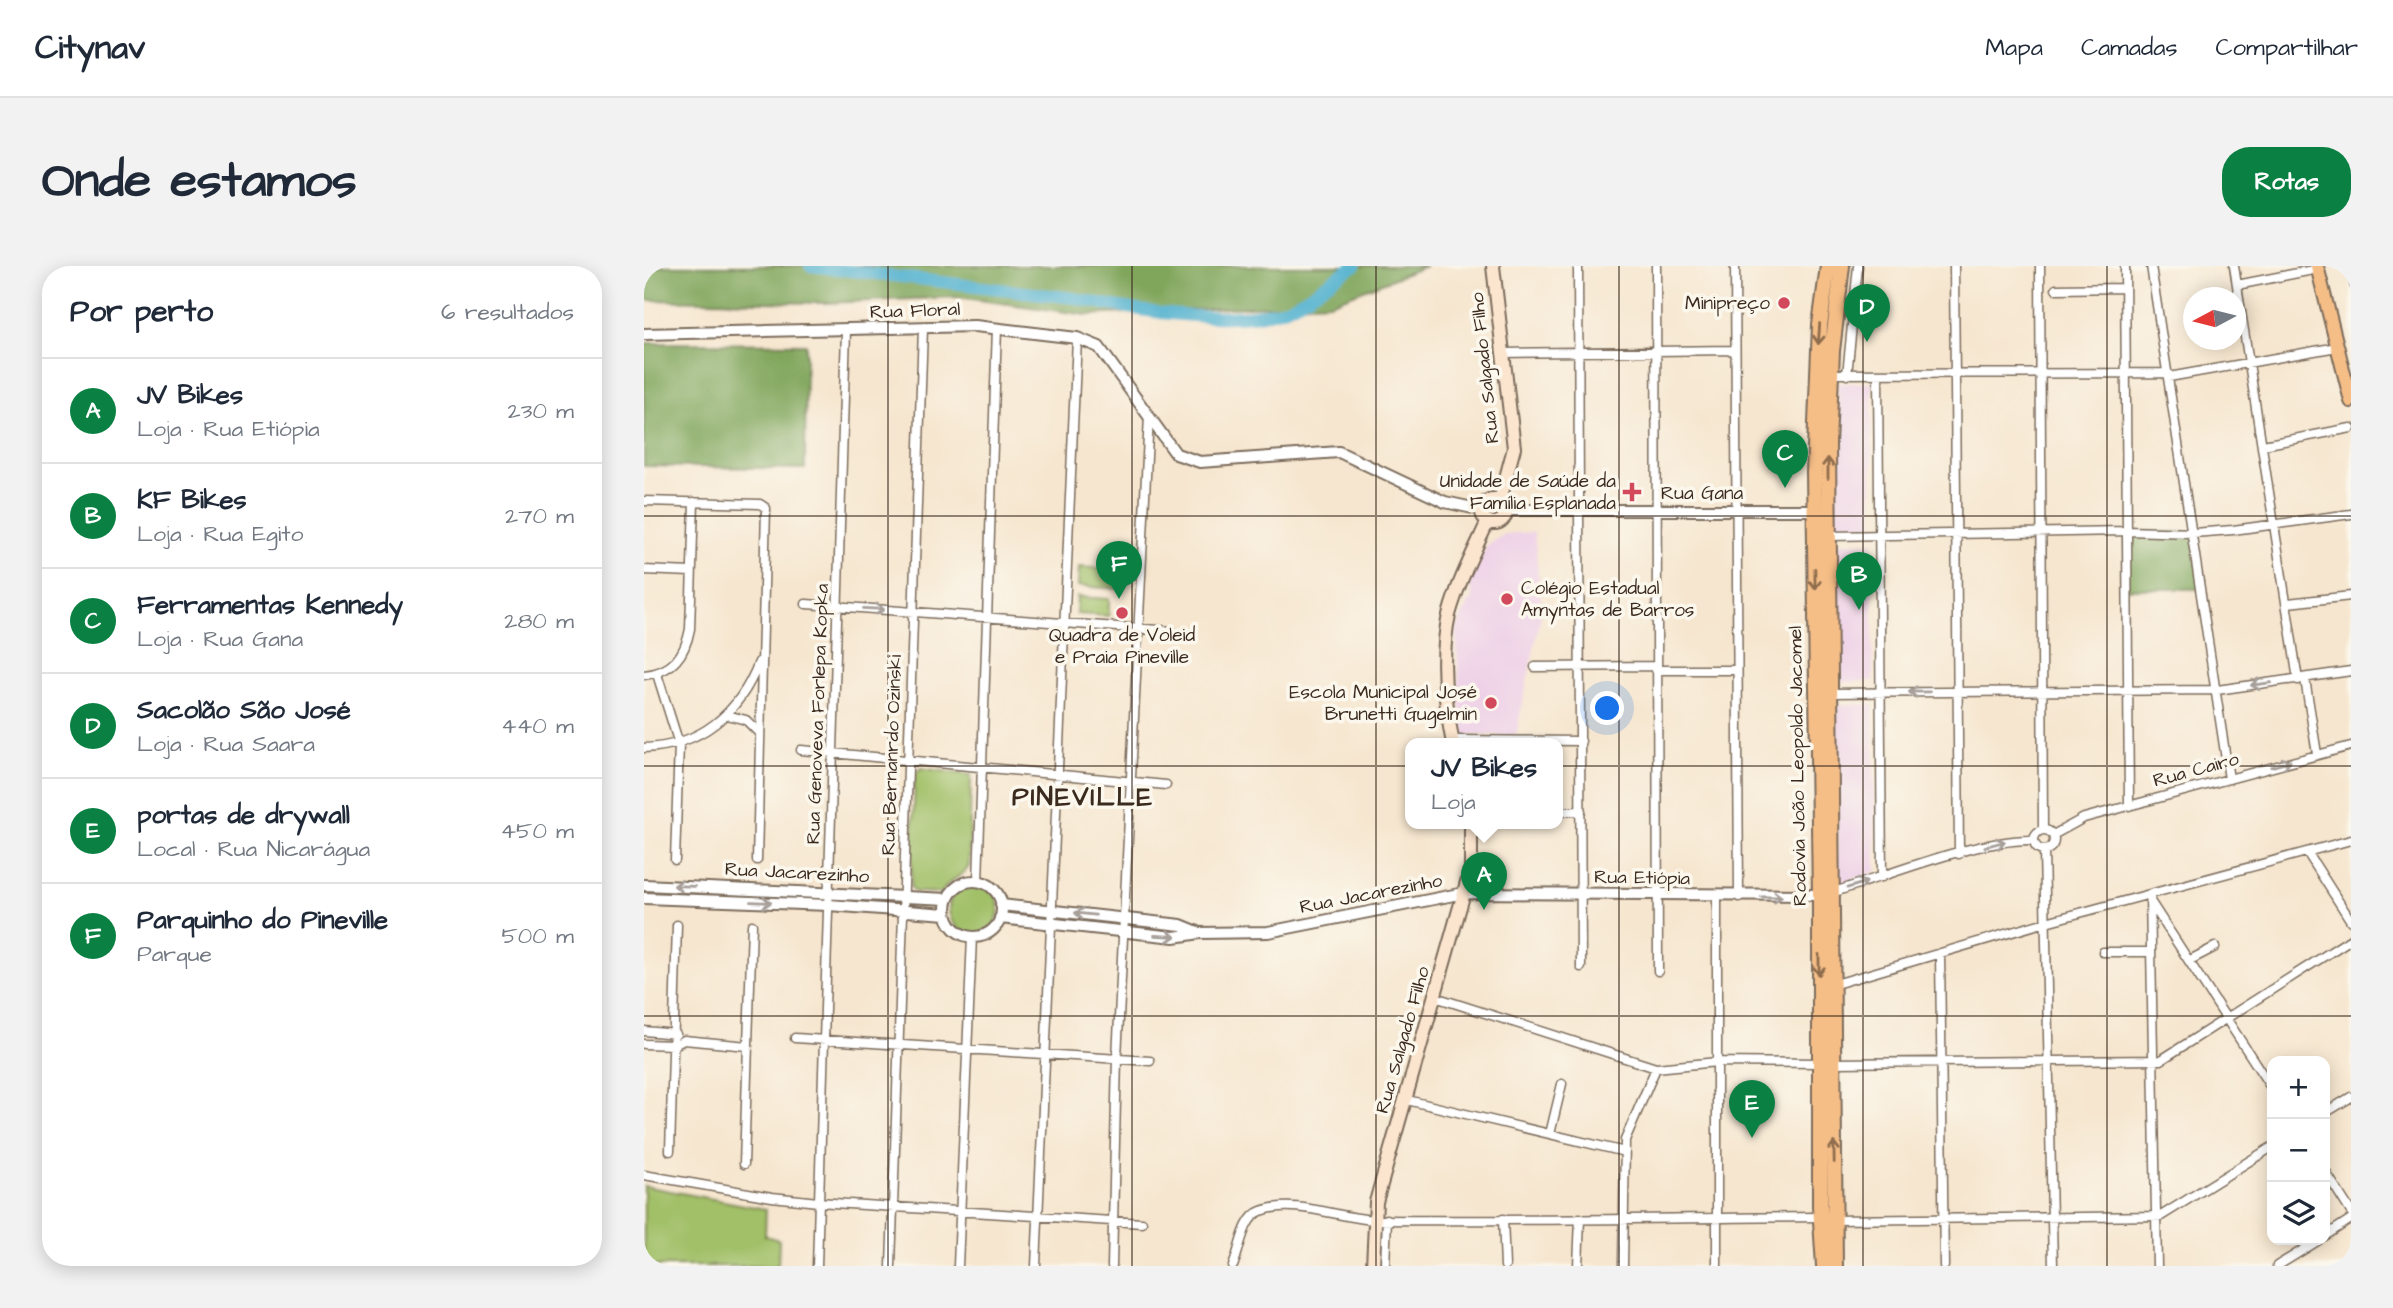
<!DOCTYPE html>
<html lang="pt">
<meta charset="utf-8">
<style>
body{margin:0;font-family:"Architects Daughter",sans-serif;background:#f2f2f3;color:#1f2937}
.controls{position:absolute;right:21px;bottom:21px;display:grid;overflow:hidden;border-radius:14px;box-shadow:0 4px 18px #0003}
.controls button{width:63px;height:63px;display:grid;place-items:center;padding:0;border:0;border-bottom:2px solid #e0e1e3;background:#fff;color:#1f2937;font:35px sans-serif}
.compass{position:absolute;left:1539px;top:21px;width:63px;height:63px;border-radius:50%;background:#fff;box-shadow:0 4px 18px #0003;rotate:263deg}
.you{position:absolute;left:964px;top:443px;width:24px;height:24px;margin:-18px;border:5px solid #fff;border-radius:50%;background:#1a73e8;box-shadow:0 0 0 10px #1a73e833}
.badge{display:grid;place-items:center;width:46px;height:46px;border-radius:50%;background:#0b8043;color:#fff;font-size:23px;font-weight:700}
.pin{position:absolute;translate:-50% -58px;filter:drop-shadow(0 2px 4px #0008)}
.pin::after{content:'';position:absolute;top:37px;width:24px;height:21px;background:inherit;clip-path:polygon(0 0,100% 0,50% 100%)}
.popup{position:absolute;left:761px;top:472px;width:158px;height:91px;box-sizing:border-box;display:grid;place-content:center;border-radius:14px;background:#fff;filter:drop-shadow(0 2px 5px #0005);font-size:23px;white-space:nowrap;color:#747a83}
.popup b{font-size:26px;color:#1f2937}
.popup::after{content:'';position:absolute;left:50%;top:100%;margin-left:-14px;border:14px solid transparent;border-top-color:#fff}
.list{margin:0;padding:0;list-style:none}
h2{display:flex;justify-content:space-between;align-items:center;height:91px;margin:0;padding:0 28px;font-size:30px}
h2 small{font-size:23px;font-weight:400;color:#747a83}
.list li{display:grid;grid-template-columns:46px 1fr auto;gap:21px;align-items:center;box-sizing:border-box;height:105px;padding:0 28px;border-top:2px solid #e0e1e3}
.list b{display:block;font-size:26px;white-space:nowrap}
.list p{margin:0;font-size:23px;white-space:nowrap;color:#747a83}
.list em{font-size:23px;font-style:normal;color:#747a83}
.icon{flex:none;width:38px;height:38px;fill:none;stroke:currentColor;stroke-width:2;stroke-linecap:round;stroke-linejoin:round}
.map{position:relative;flex:none;width:1707px;height:1000px;overflow:hidden;border-radius:28px}
header{display:flex;align-items:center;gap:42px;box-sizing:border-box;height:98px;padding:0 35px;background:#fff;border-bottom:2px solid #e0e1e3}
header strong{font-size:33px}
nav{display:flex;gap:38px;margin-inline-start:auto;font-size:24px}
.intro{display:flex;align-items:center;justify-content:space-between;box-sizing:border-box;height:168px;padding:0 42px}
h1{margin:0;font-size:49px}
.button{padding:18px 32px;border-radius:28px;background:#0b8043;color:#fff;font-size:24px;font-weight:700}
main{display:flex;gap:42px;padding:0 42px}
aside{flex:1;background:#fff;border-radius:28px;box-shadow:0 4px 18px #0003}
.map>svg:first-child{display:block}
.built{fill:#eed0e7}
.green{fill:#a1c068;stroke:#6e7543;stroke-width:2}
.forest{fill:#80a65c;stroke:#5e683d;stroke-width:2}
.lines{fill:none;stroke-linecap:round;stroke-linejoin:round}
.river{stroke:#50b0cf;stroke-width:12}
.minor-casing{stroke:#7c6c5c;stroke-width:11}
.tertiary-casing{stroke:#7c6c5c;stroke-width:14}
.secondary-casing{stroke:#7c6c5c;stroke-width:16}
.primary-casing{stroke:#7c6c5c;stroke-width:16}
.trunk-casing{stroke:#7c6c5c;stroke-width:18}
.minor{stroke:#fff;stroke-width:8}
.tertiary{stroke:#fff;stroke-width:10}
.secondary{stroke:#fbe5cf;stroke-width:12}
.primary{stroke:#f6be87;stroke-width:12}
.trunk{stroke:#f6be87;stroke-width:14}
.rail{stroke:#3b2a1e;stroke-width:2}
.oneway{stroke:#8f6d4d}
.oneway2{stroke:#a79f9a}
.grid{fill:none;stroke:#3b2a1e;stroke-width:2;stroke-opacity:0.55}
.poi-dot{fill:#d1495b;stroke:#fbf7ec;stroke-width:2.5}
.labels{text-anchor:middle;dominant-baseline:central;stroke-width:7;stroke-linejoin:round;paint-order:stroke}
.poi-label{font-size:19px;fill:#3b2a1e;stroke:#fbf7ec;text-anchor:end}
.street-label{font-size:19px;fill:#3b2a1e;stroke:#fbf7ec}
.district-label{font-size:26px;font-weight:bold;letter-spacing:2px;fill:#3b2a1e;stroke:#fbf7ec}
</style>
<header>
<strong>Citynav</strong>
<nav><a>Mapa</a><a>Camadas</a><a>Compartilhar</a></nav>
</header>
<div class="intro"><h1>Onde estamos</h1><a class="button">Rotas</a></div>
<main>
<aside>
<h2>Por perto<small>6 resultados</small></h2>
<ul class="list">
<li><span class="badge">A</span><div><b>JV Bikes</b><p>Loja · Rua Etiópia</p></div><em>230 m</em></li>
<li><span class="badge">B</span><div><b>KF Bikes</b><p>Loja · Rua Egito</p></div><em>270 m</em></li>
<li><span class="badge">C</span><div><b>Ferramentas Kennedy</b><p>Loja · Rua Gana</p></div><em>280 m</em></li>
<li><span class="badge">D</span><div><b>Sacolão São José</b><p>Loja · Rua Saara</p></div><em>440 m</em></li>
<li><span class="badge">E</span><div><b>portas de drywall</b><p>Local · Rua Nicarágua</p></div><em>450 m</em></li>
<li><span class="badge">F</span><div><b>Parquinho do Pineville</b><p>Parque</p></div><em>500 m</em></li>
</ul>
</aside>
<div class="map">
<svg width="1707" height="1000" viewBox="0 0 1707 1000">
<rect width="100%" height="100%" fill="#fbf7ec"/>
<filter id="ink" filterUnits="userSpaceOnUse"><feTurbulence type="fractalNoise" baseFrequency=".0143" numOctaves="2"/><feDisplacementMap in="SourceGraphic" scale="14" xChannelSelector="R" yChannelSelector="G"/><feConvolveMatrix kernelMatrix="1 2 1 2 8 2 1 2 1" color-interpolation-filters="sRGB"/></filter>
<filter id="wash" filterUnits="userSpaceOnUse"><feTurbulence type="fractalNoise" baseFrequency=".00686" numOctaves="4" result="noise"/><feDisplacementMap in="SourceGraphic" scale="28" xChannelSelector="R" yChannelSelector="G"/><feGaussianBlur stdDeviation="1.57" result="paint"/><feColorMatrix in="noise" values="0 0 0 0 0 0 0 0 0 0 0 0 0 0 0 0 0 1.4 0 .05"/><feComposite in="paint" operator="in"/></filter>
<g filter="url(#wash)">
<rect width="100%" height="100%" fill="#f6e6cf"/>
<path class="built" d="M1194,117H1228V262L1191,261Z
M890,266L898,344L872,469H818L812,363L825,335H829L825,315L843,279L861,268Z
M1229,276V415L1193,416L1192,277Z
M1229,438L1232,606L1197,616L1194,614L1192,439Z"/>
<path class="green" d="M435,301L478,304L477,323L434,320Z
M433,331L465,333V350L432,348Z
M277,502L327,509L325,600C319,612 303,613 298,627L271,626L267,621L271,508Z
M305 643a25 25 0 1 1 50 0a25 25 0 1 1-50 0Z
M0,920L122,943L121,970L135,974L134,1000H0Z"/>
<path class="forest" d="M0,0H782L686,37L443,49L313,31L182,37L0,34Z
M0,77L162,78L161,203L0,200Z
M1482,265L1549,267L1556,323H1483Z"/>
<g class="lines">
<path class="river" d="M166,0L430,32C486,44 588,62 642,42C667,32 687,12 711,0"/>
</g>
</g>
<g filter="url(#ink)">
<g class="lines">
<g class="minor-casing">
<path id="minor" d="M934,0L937,701
M1012,0L1014,705
M1091,0L1095,631
M1310,0L1315,588
M1396,0L1399,564
M1481,0L1485,540
M1507,0L1585,513
M1590,0L1654,414
M1593,19L1674,3
M1412,23L1481,22
M860,87L1090,84
M1187,108L1524,107
M1234,108L1238,611
M1203,109L1214,0
M1525,111L1693,81
M1619,179L1707,162
M0,235L116,238L122,242L113,594
M1185,270L1482,265L1549,267L1589,264L1707,248
M0,304L47,306
M1644,337L1707,330
M162,338L528,365
M891,401L1012,400
M1012,404H1092
M13,408L35,478L31,594
M0,409C29,406 41,389 46,363L50,236
M1661,413L1673,488
M1184,427L1573,424L1707,405
M83,449L102,454L115,467
M809,474L937,475
M0,482C56,480 95,448 115,396
M157,484L522,519
M914,546L937,545
M1390 574a10 10 0 1 1 20 0a10 10 0 1 1-20 0Z
M1409,569L1440,552L1707,480
M1400,584L1409,1000
M1663,586L1707,655
M334,616L353,62
M1187,627C1243,610 1335,572 1390,574
M1506,628L1513,1000
M1073,631V1000
M1506,635L1628,823
M1459,686H1507
M1296,687L1300,1000
M1546,694L1571,681
M1188,719L1402,656L1707,574
M791,731L1012,802L1073,796L1175,797
M0,765L32,768
M151,772L506,795
M0,778L30,779L40,774L104,780
M1189,797L1517,794L1707,673
M763,834L981,886
M1681,847L1707,831
M906,868L918,818
M26,885L33,659
M100,898L108,659
M1681,905L1707,946
M0,909L128,931L174,936L498,957
M859,953L861,1000
M1190,954L1517,950L1628,881
M1681,970L1707,953
M173,1000L202,65
M247,1000L279,62
M314,1000L328,671
M392,1000L433,72
M468,1000L473,792L505,150
M589,1000C596,984 599,951 617,945C652,932 697,953 733,954C881,955 1029,952 1176,951
M741,1000L743,953
M934,1000L936,952
M979,1000L981,874L1012,802
M1633,1000L1675,974"/>
</g>
<g class="tertiary-casing">
<path id="tertiary" d="M0,68L331,60L433,72L455,81L532,188L556,196L695,186L801,236L838,244
M862,244H1169
M302 643a28 28 0 1 1 56 0a28 28 0 1 1-56 0Z
M0,619L304,633
M0,632L185,639L302,648
M357,639L537,659L554,666
M356,652L530,671L556,667L624,666L820,627L1181,629"/>
</g>
<g class="secondary-casing">
<path id="secondary" d="M849,0L870,182L856,234
M838 245a12 12 0 1 1 24 0a12 12 0 1 1-24 0Z
M809,478C801,438 796,389 805,349C814,316 830,286 844,255
M729,1000L732,936L827,602V558"/>
</g>
<g class="primary-casing">
<path id="primary" d="M1673,0L1707,135"/>
</g>
<g class="trunk-casing">
<path id="trunk" d="M1180,1000L1176,940V631L1170,206L1176,59L1184,0
M1191,1000L1184,178L1188,85L1198,0"/>
</g>
<use href="#minor" class="minor"/>
<use href="#tertiary" class="tertiary"/>
<use href="#secondary" class="secondary"/>
<use href="#primary" class="primary"/>
<use href="#trunk" class="trunk"/>
<path class="rail" d="M1701,0L1707,22"/>
</g>
<defs><path id="oneway-shaft" d="M-6 0H5M1.5-3L5.5 0L1.5 3" fill="none" stroke-width="1.6" stroke-linecap="round" stroke-linejoin="round" transform="scale(1.75)"/></defs>
<g class="oneway">
<use href="#oneway-shaft" transform="translate(1175 68) rotate(94)"/>
<use href="#oneway-shaft" transform="translate(1184 202) rotate(-90)"/>
<use href="#oneway-shaft" transform="translate(1171 313) rotate(89)"/>
<use href="#oneway-shaft" transform="translate(1175 699) rotate(90)"/>
<use href="#oneway-shaft" transform="translate(1190 886) rotate(-91)"/>
</g>
<g class="oneway2">
<use href="#oneway-shaft" transform="translate(230 343) rotate(3)"/>
<use href="#oneway-shaft" transform="translate(1617 418) rotate(173)"/>
<use href="#oneway-shaft" transform="translate(1275 426) rotate(179)"/>
<use href="#oneway-shaft" transform="translate(1637 498) rotate(-16)"/>
<use href="#oneway-shaft" transform="translate(1351 578) rotate(-15)"/>
<use href="#oneway-shaft" transform="translate(1213 619) rotate(-17)"/>
<use href="#oneway-shaft" transform="translate(40 620) rotate(-178)"/>
<use href="#oneway-shaft" transform="translate(1128 631)"/>
<use href="#oneway-shaft" transform="translate(117 636) rotate(2)"/>
<use href="#oneway-shaft" transform="translate(441 648) rotate(-174)"/>
<use href="#oneway-shaft" transform="translate(521 670) rotate(3)"/>
</g>
</g>
<path class="grid" d="M244,0V1000M488,0V1000M732,0V1000M975,0V1000M1219,0V1000M1463,0V1000M0,250H1707M0,500H1707M0,750H1707"/>
<g class="poi-dot">
<circle cx="1140" cy="37" r="7"/>
<path d="M984.5 215.5h7v7h7v7h-7v7h-7v-7h-7v-7h7z"/>
<circle cx="863" cy="333" r="7"/>
<circle cx="478" cy="347" r="7"/>
<circle cx="847" cy="437" r="7"/>
</g>
<g class="labels">
<g class="poi-label">
<text x="1126" y="37">Minipreço</text>
<text x="972" y="215">Unidade de Saúde da<tspan x="972" dy="22">Família Esplanada</tspan></text>
<text x="877" y="322" text-anchor="start">Colégio Estadual<tspan x="877" dy="22">Amyntas de Barros</tspan></text>
<text x="478" y="369" text-anchor="middle">Quadra de Voleid<tspan x="478" dy="22">e Praia Pineville</tspan></text>
<text x="833" y="426">Escola Municipal José<tspan x="833" dy="22">Brunetti Gugelmin</tspan></text>
</g>
<g class="street-label">
<text transform="translate(271 45) rotate(-2)">Rua Floral</text>
<text transform="translate(841 102) rotate(-96)">Rua Salgado Filho</text>
<text x="1058" y="227">Rua Gana</text>
<text transform="translate(174 448) rotate(-88)">Rua Genoveva Forlepa Kopka</text>
<text transform="translate(248 489) rotate(-88)">Rua Bernanrdo Ozinski</text>
<text transform="translate(1154 500) rotate(-91)">Rodovia João Leopoldo Jacomel</text>
<text transform="translate(1552 504) rotate(-15)">Rua Cairo</text>
<text transform="translate(153 607) rotate(3)">Rua Jacarezinho</text>
<text transform="translate(998 612) rotate(1)">Rua Etiópia</text>
<text transform="translate(727 628) rotate(-11)">Rua Jacarezinho</text>
<text transform="translate(759 774) rotate(-74)">Rua Salgado Filho</text>
</g>
<g class="district-label">
<text x="439" y="531">PINEVILLE</text>
</g>
</g>
</svg>
<div class="controls">
<button>+</button>
<button>−</button>
<button><svg class="icon" aria-label="layers" viewBox="0 0 24 24"><path d="M12 4l9 5-9 5-9-5zM3 14l9 5 9-5"/></svg></button>
</div>
<svg class="compass" viewBox="-18 -18 36 36"><path d="M0-13l5 13h-10z" fill="#e53935"/><path d="M0 13l5-13h-10z" fill="#747a83"/></svg>
<div class="you"></div>
<div class="pin badge" style="left:840px;top:644px">A</div>
<div class="popup"><b>JV Bikes</b>Loja</div>
<div class="pin badge" style="left:1215px;top:344px">B</div>
<div class="pin badge" style="left:1141px;top:222px">C</div>
<div class="pin badge" style="left:1223px;top:76px">D</div>
<div class="pin badge" style="left:1108px;top:872px">E</div>
<div class="pin badge" style="left:475px;top:333px">F</div>
</div>
</main>
